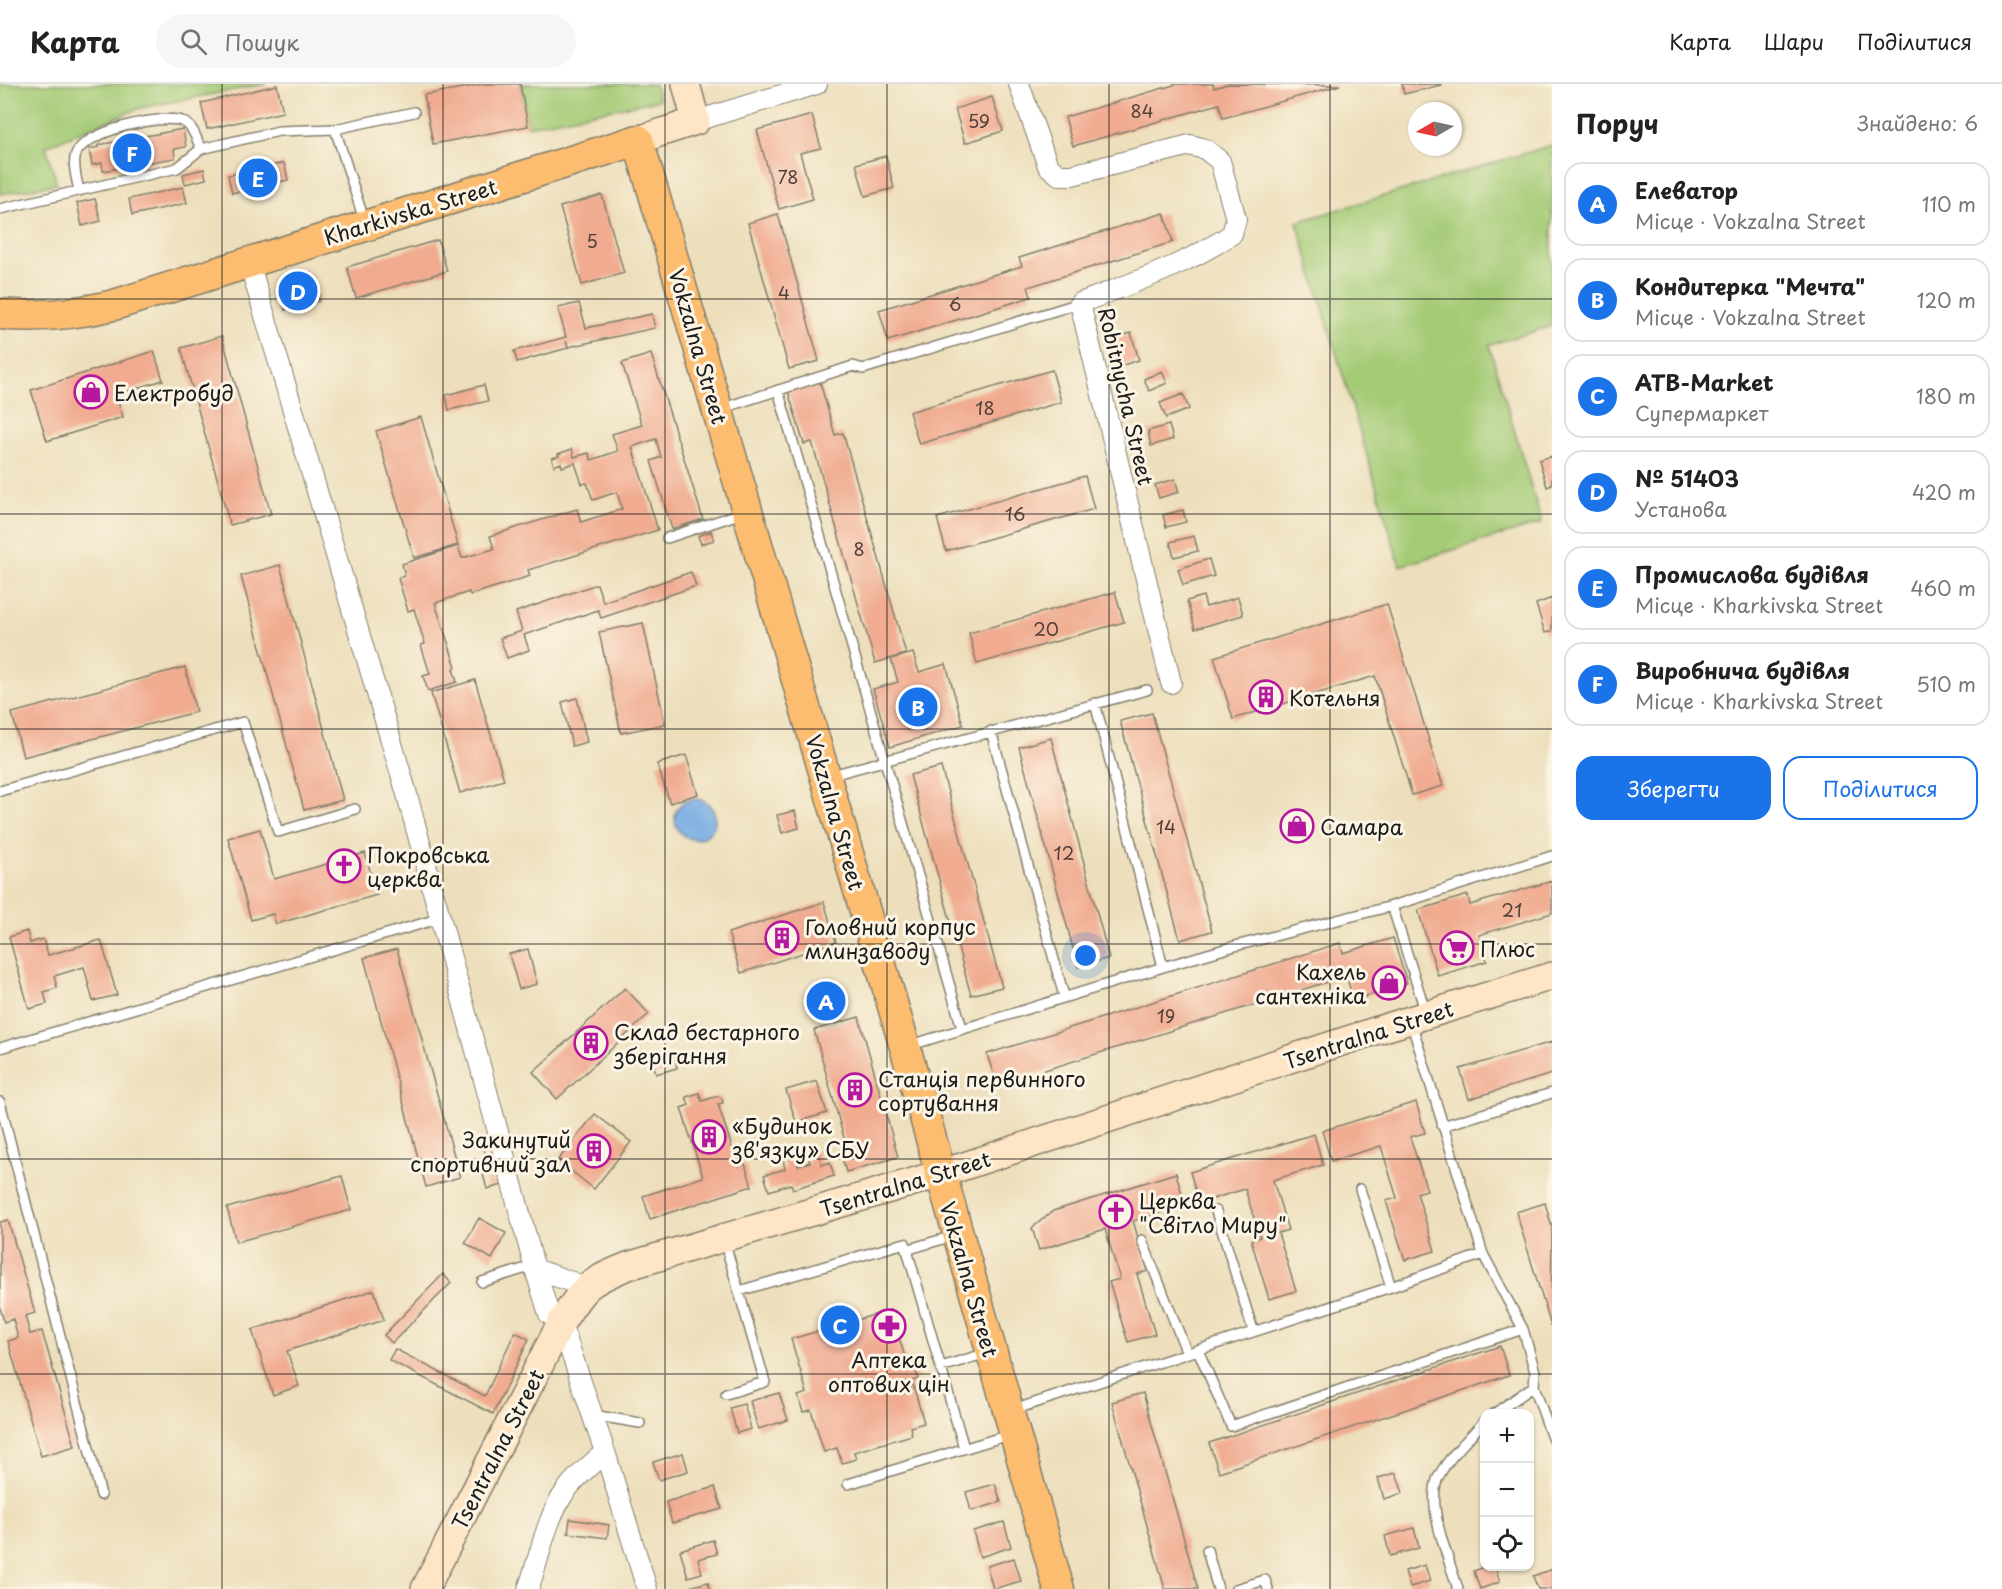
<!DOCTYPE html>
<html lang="uk">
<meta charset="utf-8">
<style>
body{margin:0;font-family:"Playpen Sans",sans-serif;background:#f6f6f6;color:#222}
.controls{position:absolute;right:18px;bottom:18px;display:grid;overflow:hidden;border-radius:12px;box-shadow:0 2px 4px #0004}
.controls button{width:54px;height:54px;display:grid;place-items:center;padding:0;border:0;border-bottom:2px solid #e0e0e0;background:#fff;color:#222;font:30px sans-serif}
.compass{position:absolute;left:1408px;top:18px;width:54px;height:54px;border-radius:50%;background:#fff;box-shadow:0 2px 4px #0004;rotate:261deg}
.you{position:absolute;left:1086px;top:872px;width:21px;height:21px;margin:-15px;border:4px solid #fff;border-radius:50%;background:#1a73e8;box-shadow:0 0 0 9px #1a73e833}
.badge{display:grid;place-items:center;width:39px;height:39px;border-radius:50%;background:#1a73e8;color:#fff;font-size:20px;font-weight:700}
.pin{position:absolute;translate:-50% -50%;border:3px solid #fff;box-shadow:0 2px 6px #0006}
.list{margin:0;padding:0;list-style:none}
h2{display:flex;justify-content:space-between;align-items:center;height:78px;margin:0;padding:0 24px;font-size:26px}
h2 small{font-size:20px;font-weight:400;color:#767676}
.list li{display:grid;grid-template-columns:39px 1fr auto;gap:18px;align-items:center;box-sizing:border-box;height:84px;margin:0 12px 12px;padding:0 12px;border:2px solid #e0e0e0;border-radius:18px}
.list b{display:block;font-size:22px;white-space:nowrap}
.list p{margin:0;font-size:20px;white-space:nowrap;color:#767676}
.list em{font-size:20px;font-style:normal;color:#767676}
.actions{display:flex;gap:12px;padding:18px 24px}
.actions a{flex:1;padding:14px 0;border:2px solid #1a73e8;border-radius:18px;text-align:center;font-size:21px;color:#1a73e8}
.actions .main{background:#1a73e8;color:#fff}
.icon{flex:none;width:33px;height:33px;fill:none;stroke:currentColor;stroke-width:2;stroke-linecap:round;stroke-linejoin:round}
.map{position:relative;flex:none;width:1552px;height:1505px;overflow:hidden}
header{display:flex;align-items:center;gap:36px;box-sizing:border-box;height:84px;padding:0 30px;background:#fff;border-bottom:2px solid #e0e0e0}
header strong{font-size:28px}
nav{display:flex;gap:33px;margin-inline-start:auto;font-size:21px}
.search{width:420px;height:54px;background:#f6f6f6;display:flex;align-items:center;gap:15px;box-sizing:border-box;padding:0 21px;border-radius:33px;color:#767676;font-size:22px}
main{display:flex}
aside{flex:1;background:#fff}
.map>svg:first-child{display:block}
.green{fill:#a4cb76;stroke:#607449;stroke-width:1.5}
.water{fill:#76aae3;stroke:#496380;stroke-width:1.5}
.building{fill:#f0ab90}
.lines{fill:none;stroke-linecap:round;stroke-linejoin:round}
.lane-casing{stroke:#847e6c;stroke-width:12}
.street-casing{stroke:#847e6c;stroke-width:22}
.secondary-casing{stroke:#847e6c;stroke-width:30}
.primary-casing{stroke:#847e6c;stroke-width:33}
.lane{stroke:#fff;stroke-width:9}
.street{stroke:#fff;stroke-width:20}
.secondary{stroke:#fee5c5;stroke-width:27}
.primary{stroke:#fcbd6f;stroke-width:30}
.grid{fill:none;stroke:#1c1c1c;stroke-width:1.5;stroke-opacity:0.55}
.labels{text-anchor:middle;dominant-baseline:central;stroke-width:6;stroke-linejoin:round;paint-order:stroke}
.number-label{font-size:18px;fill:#514039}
.street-label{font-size:21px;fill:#1c1c1c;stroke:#fcf5e5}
.poi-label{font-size:21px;fill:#1c1c1c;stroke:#fcf5e5;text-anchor:start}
</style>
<header>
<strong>Карта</strong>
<div class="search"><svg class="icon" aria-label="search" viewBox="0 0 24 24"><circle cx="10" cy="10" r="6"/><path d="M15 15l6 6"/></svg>Пошук</div>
<nav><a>Карта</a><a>Шари</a><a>Поділитися</a></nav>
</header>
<main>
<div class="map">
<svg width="1552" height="1505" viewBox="0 0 1552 1505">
<rect width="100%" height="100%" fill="#fcf5e5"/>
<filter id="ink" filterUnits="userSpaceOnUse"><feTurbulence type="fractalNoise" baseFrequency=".0167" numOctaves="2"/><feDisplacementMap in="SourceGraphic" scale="12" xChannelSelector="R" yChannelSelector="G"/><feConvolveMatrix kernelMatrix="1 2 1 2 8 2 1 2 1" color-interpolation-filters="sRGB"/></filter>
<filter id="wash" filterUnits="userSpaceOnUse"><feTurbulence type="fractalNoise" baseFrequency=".008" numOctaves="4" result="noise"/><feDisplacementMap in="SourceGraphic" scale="24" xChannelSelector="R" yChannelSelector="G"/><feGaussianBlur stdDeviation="1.35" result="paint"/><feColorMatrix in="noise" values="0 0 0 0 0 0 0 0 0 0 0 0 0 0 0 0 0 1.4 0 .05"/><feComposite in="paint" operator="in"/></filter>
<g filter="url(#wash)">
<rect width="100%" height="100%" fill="#eddfbc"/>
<path class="green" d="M0,0H267L140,24L46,62L57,100L0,110Z
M520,0H655L659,16L528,42Z
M1552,61V242L1489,261L1542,439L1400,482L1297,138Z"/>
<path class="water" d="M675 735a20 20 0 1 1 40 0a20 20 0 1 1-40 0Z"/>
<g id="blocks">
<path class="building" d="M484,0H520L528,42L433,60L424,11Z
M1177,0H1213L1214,4L1228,0L1340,1L1223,34L1219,20L1073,62L1065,33Z
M1402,0H1441V1L1404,10Z
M277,1L283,28L207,45L201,19Z
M992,13L1003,47L965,59L955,25Z
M812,31L821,64L800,69L813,115L779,125L757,46Z
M183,45L186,63L174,65L175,74L145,79L146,83L130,86L129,82L103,87L102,79L92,81L89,65L99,63L98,61Z
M886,72L894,104L865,112L856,80Z
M284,79L288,96L232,109L228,91Z
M204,85L206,95L185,100L183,90Z
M183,103L187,119L132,131L129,115Z
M602,111L624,189L582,201L560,123Z
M95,115L101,137L82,142L77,119Z
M1164,129L1173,158L1028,203L1031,213L888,257L879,226L1022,182L1019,174Z
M778,130L819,277L789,285L748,139Z
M438,156L447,187L356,214L347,183Z
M311,189L319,217L285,226L278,198Z
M579,219L586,244L652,230L655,244L568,263L566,257L568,264L517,278L514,267L566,253L558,224Z
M1131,249L1139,276L1117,283L1108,256Z
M222,252L271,430L230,441L181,264Z
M154,267L163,296L116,311L123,333L47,357L31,306Z
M651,270L703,435L672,445L651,377L661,373L656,355L632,363L658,446L528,486L530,492L470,511L469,508L435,519L456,583L453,585L457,598L428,607L423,592L430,590L421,561L425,560L414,525L408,527L398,494L405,492L402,480L458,462L462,474L494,465L490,452L577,425L581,438L622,425L617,408L593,416L587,399L582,400L575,379L562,383L561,379L554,382L552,374L559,372L558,370L572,365L574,373L589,369L591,376L618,367L612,350L642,341L622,279Z
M1052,286L1061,318L919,360L909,328Z
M1162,287L1167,299L1149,307L1144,295Z
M820,298L835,351L843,349L906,570L875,579L812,358L804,360L788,307Z
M484,301L488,317L449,326L446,311Z
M1183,310L1189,325L1166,334L1160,319Z
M421,333L458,461L414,474L376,347Z
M1169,341L1173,355L1151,362L1148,347Z
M1552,372V401L1547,403L1539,376Z
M1085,392L1094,425L946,467L937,434Z
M1175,395L1179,408L1159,414L1155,401Z
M1183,426L1186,438L1166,443L1163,431Z
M711,447L714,456L701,460L698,452Z
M1194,452L1198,467L1174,473L1170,458Z
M1209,475L1214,492L1183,501L1178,485Z
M280,481L343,716L304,726L241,492Z
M691,488L696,502L601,534L598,526L524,551L529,566L507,574L500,554L522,547L516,528L597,500L603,518Z
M1115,508L1124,538L977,580L969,549Z
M1203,512L1206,523L1238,513L1243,531L1195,545L1187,517Z
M1552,514V547L1545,549L1536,520Z
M1387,520L1443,702L1412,711L1375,592L1233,635L1214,573Z
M643,539L665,640L621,649L599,548Z
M913,569L919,588L946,580L963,641L890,663L873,605L898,598L891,575Z
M185,583L196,628L23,673L12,629Z
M475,596L504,696L460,709L431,609Z
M577,614L587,658L572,662L562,618Z
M1152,629L1212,847L1180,856L1120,637Z
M1051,654L1109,874L1078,883L1019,663Z
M686,671L698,710L670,719L657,680Z
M941,683L1002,903L971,911L910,691Z
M795,727L799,744L782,749L777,731Z
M260,745L274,795L365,769L377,811L276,840L273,830L251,836L228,754Z
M1552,797V829L1479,851L1487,877L1438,892L1418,826L1468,811L1470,821Z
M824,818L836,858L741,889L728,849Z
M27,847L30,859L43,855L48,871L101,856L117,911L93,917L84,883L54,892L57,904L44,908L47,920L29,925L9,853Z
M1393,854L1407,899L1354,916L1346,892L997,1001L987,970L1340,859L1343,869Z
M397,865L460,1093L426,1103L364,874Z
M528,865L537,900L519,905L509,870Z
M625,904L649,930L557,1015L533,988Z
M832,904L838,924L821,930L814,909Z
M859,933L898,1073L846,1088L840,1067L847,1065L814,946Z
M1552,958V990L1469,1015L1460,985Z
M675,973L677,984L656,990L653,979Z
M817,997L827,1029L796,1038L786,1006Z
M699,1009L702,1017L718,1012L722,1015L723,1019L718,1020L738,1082L745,1080L752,1102L650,1135L643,1112L703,1093L681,1024L689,1021L686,1013Z
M1416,1018L1425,1049L1410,1053L1427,1106L1417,1109L1435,1167L1405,1176L1386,1117L1397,1114L1381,1062L1331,1077L1322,1047Z
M595,1030L631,1058L594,1105L558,1076Z
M1314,1050L1323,1081L1273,1096L1288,1146L1278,1149L1296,1207L1269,1215L1251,1156L1260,1153L1245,1105L1199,1119L1190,1088Z
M490,1055L503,1101L487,1105L480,1079L487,1077L482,1057Z
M817,1066L822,1081L830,1078L834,1092L793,1105L791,1100L769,1107L764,1091L785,1085L783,1075L797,1072L798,1082L810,1078L807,1069Z
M1176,1089L1185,1121L1133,1137L1148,1187L1137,1190L1155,1250L1128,1258L1109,1198L1120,1195L1105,1145L1039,1166L1032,1144L1053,1127Z
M342,1092L351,1126L236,1158L227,1124Z
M1545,1119L1552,1143L1551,1242L1516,1128Z
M479,1134L506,1149L492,1175L465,1159Z
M8,1136L35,1229L25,1232L30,1250L42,1247L75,1362L41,1372L8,1257L18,1254L13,1235L4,1238L0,1224V1138Z
M443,1190L451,1199L392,1259L384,1251Z
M374,1206L384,1236L287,1267L299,1302L273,1311L252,1246Z
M891,1226L907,1280L914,1279L918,1295L912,1297L924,1339L910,1343L912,1351L854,1368L856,1375L842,1379L837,1364L824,1368L811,1326L803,1328L798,1312L807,1309L791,1255Z
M515,1248L529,1255L493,1330L389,1276L395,1265L485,1312Z
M1500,1262L1509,1291L1219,1388L1209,1359Z
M779,1309L788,1336L758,1345L750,1317Z
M1143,1309L1198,1505H1165L1112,1318Z
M744,1320L751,1345L737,1349L730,1324Z
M683,1369L688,1387L659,1396L653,1378Z
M1396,1389L1403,1409L1384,1415L1378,1394Z
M995,1400L1001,1418L971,1427L966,1408Z
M715,1403L722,1425L672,1439L666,1418Z
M570,1435L609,1441L607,1454L568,1449Z
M1004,1438L1011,1463L980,1473L973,1447Z
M1414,1444L1419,1464L1390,1472L1385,1452Z
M713,1456L717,1470L698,1475L702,1489L688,1493L680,1466Z
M1014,1474L1021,1497L993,1505L987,1482Z
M1425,1481L1430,1497L1410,1503L1405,1487Z
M1486,1482H1495L1500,1498L1480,1505L1474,1487Z
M1552,1485V1505H1538L1533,1492Z
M708,1498L710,1505H686V1504Z"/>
</g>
</g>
<g filter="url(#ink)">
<use href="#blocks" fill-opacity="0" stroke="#847e6c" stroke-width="1.5"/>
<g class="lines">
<g class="lane-casing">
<path id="lane" d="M335,45L414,28
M79,107C77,96 72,81 76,70C83,48 164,28 184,38C193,42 197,56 201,65
M0,125L177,84L201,65L279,47L335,45L365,139
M778,306L962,944
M720,325L853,282L863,285L1080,219
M667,454L742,429
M991,647L1064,912
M828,692L1147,606
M0,707L243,638L278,748L355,725
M1392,822L1552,772
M1163,883L1235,862L1392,822L1426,929
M1411,938L1483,1170L1523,1245L1535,1288L1534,1302L1552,1354
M908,962L1163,883L1095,619
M0,964L441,834
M0,1018L101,1411
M1442,1042L1552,1009
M1360,1105L1391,1203
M1216,1127L1253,1246
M724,1156L765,1298L726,1310
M1142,1156L1187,1269
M906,1166L953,1152
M482,1198L523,1185H535
M739,1207L905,1159L964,1364
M1198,1266L1231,1342L1523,1245
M941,1283L987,1269
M1013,1326L1391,1203L1483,1170
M1494,1330L1534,1302
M592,1331L640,1339
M848,1400L1012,1350
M1207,1466L1218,1505
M1236,1505L1265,1496L1268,1505
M1458,1505C1449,1475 1427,1425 1437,1396C1445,1376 1471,1353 1484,1337"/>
</g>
<g class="street-casing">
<path id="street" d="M1019,0L1048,82L1059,91H1072L1190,61L1205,65L1220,77L1236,135L1232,150C1186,181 1132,199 1080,219L1171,599
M696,37L817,0
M249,178L406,707L535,1185L549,1230L561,1239L605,1368L647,1505
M535,1185L586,1203
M528,1505C540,1474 545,1436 565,1408C575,1393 591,1381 605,1368"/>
</g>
<g class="secondary-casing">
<path id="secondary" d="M638,56L696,37L686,0
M425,1505L561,1239C584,1202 588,1198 628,1182L940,1090L1381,945L1552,892"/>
</g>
<g class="primary-casing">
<path id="primary" d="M0,230C40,234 76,230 114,221L638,56L905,963L1059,1505"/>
</g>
<use href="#lane" class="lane"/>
<use href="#street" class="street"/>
<use href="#secondary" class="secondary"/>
<use href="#primary" class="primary"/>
</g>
</g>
<path class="grid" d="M222,0V1505M443,0V1505M665,0V1505M887,0V1505M1109,0V1505M1330,0V1505M0,215H1552M0,430H1552M0,645H1552M0,860H1552M0,1075H1552M0,1290H1552"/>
<defs>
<g id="shop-ring" transform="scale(1.725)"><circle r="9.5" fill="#fcf5e5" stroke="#b5179e" stroke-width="1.5"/><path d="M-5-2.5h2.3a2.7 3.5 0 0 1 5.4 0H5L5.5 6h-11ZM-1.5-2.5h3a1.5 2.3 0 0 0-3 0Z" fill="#b5179e"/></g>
<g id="building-ring" transform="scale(1.725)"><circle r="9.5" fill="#fcf5e5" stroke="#b5179e" stroke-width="1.5"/><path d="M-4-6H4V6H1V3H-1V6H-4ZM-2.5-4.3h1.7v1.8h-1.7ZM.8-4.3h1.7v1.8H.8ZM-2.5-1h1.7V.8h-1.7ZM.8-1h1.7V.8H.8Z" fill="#b5179e"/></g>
<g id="church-ring" transform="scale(1.725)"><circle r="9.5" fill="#fcf5e5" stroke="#b5179e" stroke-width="1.5"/><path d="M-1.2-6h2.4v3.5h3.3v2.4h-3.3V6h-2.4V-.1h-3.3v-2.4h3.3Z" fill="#b5179e"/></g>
<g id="supermarket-ring" transform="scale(1.725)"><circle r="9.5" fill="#fcf5e5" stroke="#b5179e" stroke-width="1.5"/><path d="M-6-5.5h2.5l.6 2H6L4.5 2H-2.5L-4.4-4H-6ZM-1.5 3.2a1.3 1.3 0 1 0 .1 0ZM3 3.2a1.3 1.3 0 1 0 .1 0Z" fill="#b5179e"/></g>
<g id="pharmacy-ring" transform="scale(1.725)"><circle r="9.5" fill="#fcf5e5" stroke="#b5179e" stroke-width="1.5"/><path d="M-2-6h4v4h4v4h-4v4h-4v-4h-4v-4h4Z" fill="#b5179e"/></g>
</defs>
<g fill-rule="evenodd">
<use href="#shop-ring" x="91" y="308"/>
<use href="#building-ring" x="1266" y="613"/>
<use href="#shop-ring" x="1297" y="742"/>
<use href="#church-ring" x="344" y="782"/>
<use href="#building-ring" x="782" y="854"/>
<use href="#supermarket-ring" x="1457" y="864"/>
<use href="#shop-ring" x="1389" y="899"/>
<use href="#building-ring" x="591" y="959"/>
<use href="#building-ring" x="855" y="1006"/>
<use href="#building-ring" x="709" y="1053"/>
<use href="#building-ring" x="594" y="1067"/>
<use href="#church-ring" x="1116" y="1128"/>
<use href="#pharmacy-ring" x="889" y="1242"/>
</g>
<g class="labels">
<g class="number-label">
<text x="1142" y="26">84</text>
<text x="979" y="36">59</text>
<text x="788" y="92">78</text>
<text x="592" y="156">5</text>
<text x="784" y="208">4</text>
<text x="955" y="219">6</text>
<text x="985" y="323">18</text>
<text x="1015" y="429">16</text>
<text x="859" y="464">8</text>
<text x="1046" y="544">20</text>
<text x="1166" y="742">14</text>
<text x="1064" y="768">12</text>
<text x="1512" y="825">21</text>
<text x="1166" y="931">19</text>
</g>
<g class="street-label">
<text transform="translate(410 127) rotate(-17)">Kharkivska Street</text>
<text transform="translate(699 262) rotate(74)">Vokzalna Street</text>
<text transform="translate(1127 312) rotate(77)">Robitnycha Street</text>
<text transform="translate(836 728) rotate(74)">Vokzalna Street</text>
<text transform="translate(1368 950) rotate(-18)">Tsentralna Street</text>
<text transform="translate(905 1099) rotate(-17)">Tsentralna Street</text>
<text transform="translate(970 1195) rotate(74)">Vokzalna Street</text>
<text transform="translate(497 1365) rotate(-63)">Tsentralna Street</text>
</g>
<g class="poi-label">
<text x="114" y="308">Електробуд</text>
<text x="1289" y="613">Котельня</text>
<text x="1320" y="742">Самара</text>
<text x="367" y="770">Покровська<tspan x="367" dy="24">церква</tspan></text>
<text x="805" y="842">Головний корпус<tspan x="805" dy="24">млинзаводу</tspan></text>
<text x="1480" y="864">Плюс</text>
<text x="1366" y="887" text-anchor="end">Кахель<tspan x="1366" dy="24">сантехніка</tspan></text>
<text x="614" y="947">Склад бестарного<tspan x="614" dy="24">зберігання</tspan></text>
<text x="878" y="994">Станція первинного<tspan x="878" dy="24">сортування</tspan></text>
<text x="732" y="1041">«Будинок<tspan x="732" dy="24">зв'язку» СБУ</tspan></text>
<text x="571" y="1055" text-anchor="end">Закинутий<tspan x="571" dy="24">спортивний зал</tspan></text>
<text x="1139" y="1116">Церква<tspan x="1139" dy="24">"Світло Миру"</tspan></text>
<text x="889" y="1275" text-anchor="middle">Аптека<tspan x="889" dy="24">оптових цін</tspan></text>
</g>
</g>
</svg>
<div class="controls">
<button>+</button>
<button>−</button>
<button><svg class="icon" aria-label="locate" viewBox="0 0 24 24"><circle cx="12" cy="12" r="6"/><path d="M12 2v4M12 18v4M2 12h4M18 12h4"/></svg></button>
</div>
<svg class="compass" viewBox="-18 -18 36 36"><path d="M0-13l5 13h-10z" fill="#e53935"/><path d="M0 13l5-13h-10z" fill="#767676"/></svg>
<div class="you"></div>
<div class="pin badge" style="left:826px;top:917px">A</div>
<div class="pin badge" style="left:918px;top:623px">B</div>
<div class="pin badge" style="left:840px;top:1241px">C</div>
<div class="pin badge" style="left:298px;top:207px">D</div>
<div class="pin badge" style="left:258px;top:94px">E</div>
<div class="pin badge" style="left:132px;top:69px">F</div>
</div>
<aside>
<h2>Поруч<small>Знайдено: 6</small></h2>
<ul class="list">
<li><span class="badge">A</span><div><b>Елеватор</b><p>Місце · Vokzalna Street</p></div><em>110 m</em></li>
<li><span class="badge">B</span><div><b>Кондитерка &quot;Мечта&quot;</b><p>Місце · Vokzalna Street</p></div><em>120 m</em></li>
<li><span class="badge">C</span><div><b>ATB-Market</b><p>Супермаркет</p></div><em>180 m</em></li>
<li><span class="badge">D</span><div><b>№ 51403</b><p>Установа</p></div><em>420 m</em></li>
<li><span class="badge">E</span><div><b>Промислова будівля</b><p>Місце · Kharkivska Street</p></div><em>460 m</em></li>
<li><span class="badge">F</span><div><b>Виробнича будівля</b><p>Місце · Kharkivska Street</p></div><em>510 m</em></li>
</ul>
<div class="actions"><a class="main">Зберегти</a><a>Поділитися</a></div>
</aside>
</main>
